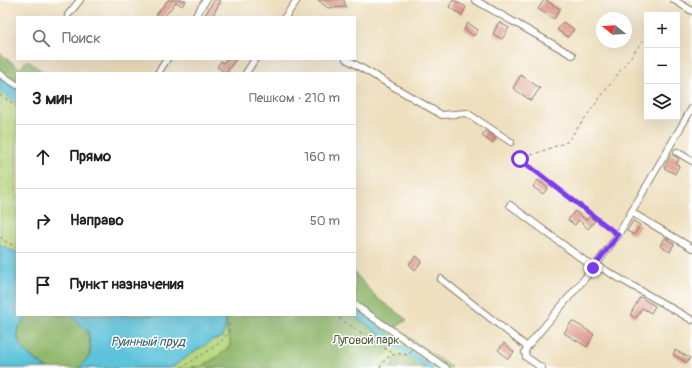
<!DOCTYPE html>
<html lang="ru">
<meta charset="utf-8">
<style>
body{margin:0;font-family:Pangolin,sans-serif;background:#f6f6f6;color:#202124}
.controls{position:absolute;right:12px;top:12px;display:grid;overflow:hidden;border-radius:0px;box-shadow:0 4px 16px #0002}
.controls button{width:36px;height:36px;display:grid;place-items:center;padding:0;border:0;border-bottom:1px solid #e0e0e0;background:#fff;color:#202124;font:20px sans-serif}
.compass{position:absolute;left:596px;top:12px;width:36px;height:36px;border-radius:50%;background:#fff;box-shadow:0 4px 16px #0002;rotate:288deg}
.stop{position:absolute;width:12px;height:12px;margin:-9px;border:3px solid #7c3aed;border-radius:50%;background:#fff}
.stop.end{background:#7c3aed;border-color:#fff;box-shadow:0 1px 4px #0008}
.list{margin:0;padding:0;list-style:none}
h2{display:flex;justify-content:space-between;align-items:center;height:52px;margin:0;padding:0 16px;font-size:17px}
h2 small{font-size:13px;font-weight:400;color:#757577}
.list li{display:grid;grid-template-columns:26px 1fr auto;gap:12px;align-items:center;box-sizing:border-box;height:64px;padding:0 16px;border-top:1px solid #e0e0e0}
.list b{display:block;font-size:15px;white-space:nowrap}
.list em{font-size:13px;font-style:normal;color:#757577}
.icon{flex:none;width:22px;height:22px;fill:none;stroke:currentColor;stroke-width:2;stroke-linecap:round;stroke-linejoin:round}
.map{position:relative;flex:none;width:692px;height:368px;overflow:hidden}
.search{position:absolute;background:#fff;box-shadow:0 4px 16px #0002;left:16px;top:16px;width:340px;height:44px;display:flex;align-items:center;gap:10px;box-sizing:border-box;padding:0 14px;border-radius:0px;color:#757577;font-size:15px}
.panel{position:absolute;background:#fff;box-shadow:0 4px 16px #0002;left:16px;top:72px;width:340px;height:244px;border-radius:0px}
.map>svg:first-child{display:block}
.green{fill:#b8d77e;stroke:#6a7a4d}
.forest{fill:#92b86d;stroke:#576a44}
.water{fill:#5dc3da;stroke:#3c707b}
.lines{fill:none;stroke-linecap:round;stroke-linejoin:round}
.canal{stroke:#5dc3da;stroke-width:5.5}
.building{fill:#db9587}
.minor-casing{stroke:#857e6d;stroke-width:8}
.path{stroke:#857e6d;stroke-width:1;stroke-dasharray:3 3;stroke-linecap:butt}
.minor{stroke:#fff;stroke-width:6}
.route{stroke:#7c3aed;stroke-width:5}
.labels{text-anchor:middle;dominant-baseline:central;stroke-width:3;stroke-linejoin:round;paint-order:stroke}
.park-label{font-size:12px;fill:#535d3e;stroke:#fff}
.water-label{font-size:13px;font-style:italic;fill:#365f68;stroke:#fff}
</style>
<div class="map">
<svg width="692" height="368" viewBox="0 0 692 368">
<rect width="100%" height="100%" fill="#fff"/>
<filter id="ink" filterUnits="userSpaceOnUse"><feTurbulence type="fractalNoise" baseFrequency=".025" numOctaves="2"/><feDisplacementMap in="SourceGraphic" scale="8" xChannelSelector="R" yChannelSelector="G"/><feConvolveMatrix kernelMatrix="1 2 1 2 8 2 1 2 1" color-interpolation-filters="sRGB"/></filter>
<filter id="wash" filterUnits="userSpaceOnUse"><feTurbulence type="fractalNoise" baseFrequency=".012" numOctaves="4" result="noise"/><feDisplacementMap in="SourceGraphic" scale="16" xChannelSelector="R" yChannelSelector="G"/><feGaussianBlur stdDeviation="0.9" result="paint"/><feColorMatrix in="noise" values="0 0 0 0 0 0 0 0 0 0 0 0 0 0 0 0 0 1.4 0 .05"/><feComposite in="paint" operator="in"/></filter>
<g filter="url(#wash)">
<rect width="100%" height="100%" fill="#eedfbe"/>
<path class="green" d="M0,73L17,85V315H355V300L400,330L423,348L452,368H0Z"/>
<path class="forest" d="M0,53L20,69L27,60L35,66L45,73H17V83L0,72Z
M355,273L377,298L407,320L393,329L355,302Z
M30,315H70C76,319 83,325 87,331C88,333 89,337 89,340C92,352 89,360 79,368H47L27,354L22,348L18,337V328L22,322Z
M222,315H307L309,316L313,315H353L393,343L394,347L376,362L373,368H191L192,367H200L217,357L230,346V340L226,328V322Z
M403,356C415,357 418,361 426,368H392L394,360Z"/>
<path class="water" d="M0,77L17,88V103L0,92Z
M0,244L17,253V315H30C26,319 22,322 19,327C10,344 35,361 47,368H0Z
M355,309L396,339L393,343L353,315H355Z
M70,315H222L226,322L224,332L222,337L218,339L212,340L203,347L198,349L171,368H79L82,365L90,355L91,347L88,332Z"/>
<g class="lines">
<path class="canal" d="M388,339L431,368"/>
</g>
<g id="blocks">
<path class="building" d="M168,0H186L182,6L176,2L164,17H159L156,15Z
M214,0H221L212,17H208L205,15Z
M318,0H344L346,7L328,8Z
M453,0L466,7L462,15L449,7Z
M544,0H546L560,9L554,19L538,9Z
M499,22L509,28L502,39L493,34Z
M563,22L574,29L568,37L557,30Z
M468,23L478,30L474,36L464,29Z
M226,59H236L226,73L217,67L221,61L224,63Z
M521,75L540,88L531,101L513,88Z
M485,131L496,137L492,143L482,136Z
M671,154L679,159L676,164L679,166L675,174L664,168Z
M538,180L548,188L543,194L533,187Z
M575,211L586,220L590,216L595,221L588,229L579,220L575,225L568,220Z
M633,221L640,225L634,235L627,231Z
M665,238L674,244L670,252L660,246Z
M416,256L422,261L415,270L409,264Z
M640,297L655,306L651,313L642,308L636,318L630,315Z
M572,321L594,334L587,347L564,333Z
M504,343L514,352L508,359L498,350Z
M675,350L690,358L687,363L673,355Z"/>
</g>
</g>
<g filter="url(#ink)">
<use href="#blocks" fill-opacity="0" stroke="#857e6d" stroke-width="1"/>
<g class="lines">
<g class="minor-casing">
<path id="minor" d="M475,0L572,55
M674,0L692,11
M68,15L80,0
M195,17L206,0
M285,17L297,0
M346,59L442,115L467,113L511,142
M158,73L167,59
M246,73L255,59
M0,74L17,85
M677,152L692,161
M510,205L593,267
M631,212L692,248
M596,265L692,320
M441,279L527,347
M355,305L446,368
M542,368L526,357L525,352L527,347L596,265L618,235L692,108"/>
</g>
<path class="path" d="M0,95L17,106
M520,159L567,142L647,35
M520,160L612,231
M0,237L6,242L17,247
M334,315L394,354
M181,368C193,359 223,345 228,332C231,326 228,320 224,315
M380,368C385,356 396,351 408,355L412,351"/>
<use href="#minor" class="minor"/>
</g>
</g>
<g class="lines" filter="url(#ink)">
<path class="route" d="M520,159L618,235L593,268"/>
</g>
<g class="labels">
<g class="park-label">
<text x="366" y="340">Луговой парк</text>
</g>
<g class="water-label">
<text x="148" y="342">Руинный пруд</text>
</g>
</g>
</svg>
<div class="controls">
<button>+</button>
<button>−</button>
<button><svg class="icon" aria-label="layers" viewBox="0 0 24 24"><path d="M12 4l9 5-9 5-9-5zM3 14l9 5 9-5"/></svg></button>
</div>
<svg class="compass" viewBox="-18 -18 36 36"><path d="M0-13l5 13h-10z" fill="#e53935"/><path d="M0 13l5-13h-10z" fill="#757577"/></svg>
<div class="stop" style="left:520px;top:159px"></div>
<div class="stop end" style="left:593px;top:268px"></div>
<div class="search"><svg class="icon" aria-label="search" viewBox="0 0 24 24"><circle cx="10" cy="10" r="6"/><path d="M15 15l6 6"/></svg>Поиск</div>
<section class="panel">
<h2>3 мин<small>Пешком · 210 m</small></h2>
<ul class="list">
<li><svg class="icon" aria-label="ahead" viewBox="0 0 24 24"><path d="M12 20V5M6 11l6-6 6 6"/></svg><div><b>Прямо</b></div><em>160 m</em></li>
<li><svg class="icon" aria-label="right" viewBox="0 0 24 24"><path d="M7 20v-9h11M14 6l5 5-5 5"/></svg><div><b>Направо</b></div><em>50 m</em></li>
<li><svg class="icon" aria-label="arrive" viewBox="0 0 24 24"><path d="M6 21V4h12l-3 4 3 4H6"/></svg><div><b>Пункт назначения</b></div></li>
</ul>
</section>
</div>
